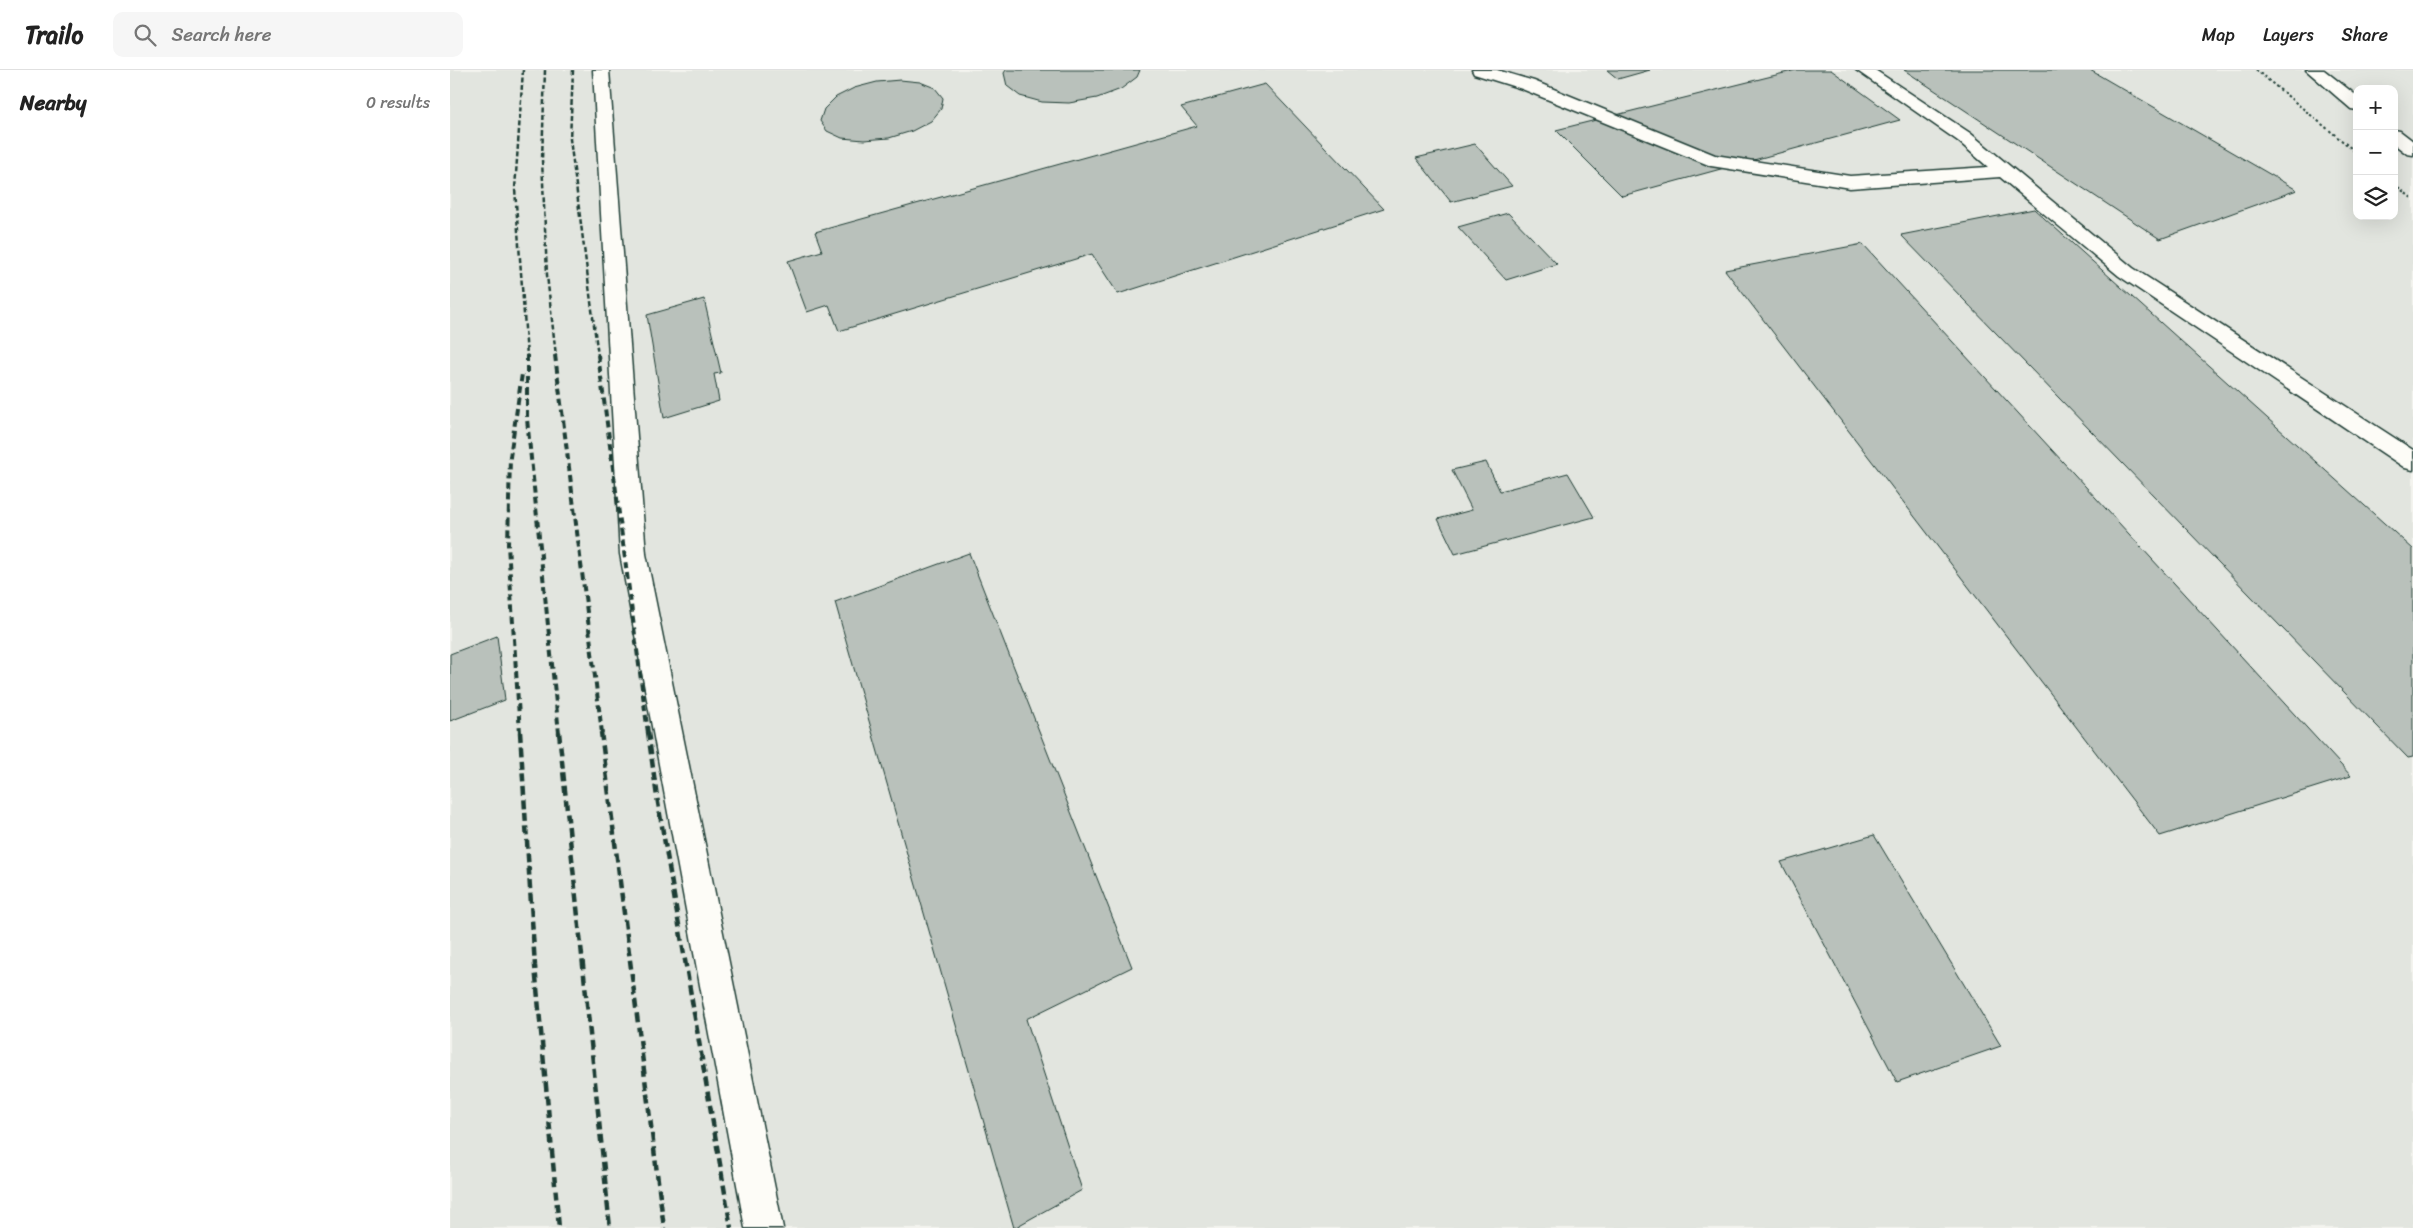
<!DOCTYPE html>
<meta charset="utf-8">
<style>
body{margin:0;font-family:Sriracha,sans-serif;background:#f6f6f6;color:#222}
.controls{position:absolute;right:15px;top:15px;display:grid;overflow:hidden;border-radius:10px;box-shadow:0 5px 20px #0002}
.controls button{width:45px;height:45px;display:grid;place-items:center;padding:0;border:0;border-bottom:1px solid #e0e0e0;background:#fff;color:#222;font:25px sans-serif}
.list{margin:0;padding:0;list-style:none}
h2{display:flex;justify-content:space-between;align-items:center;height:65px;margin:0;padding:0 20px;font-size:21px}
h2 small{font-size:16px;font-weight:400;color:#767676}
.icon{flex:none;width:28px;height:28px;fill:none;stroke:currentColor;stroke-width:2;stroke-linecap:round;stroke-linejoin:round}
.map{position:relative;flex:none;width:1963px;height:1158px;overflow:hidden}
header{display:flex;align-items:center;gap:30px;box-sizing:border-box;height:70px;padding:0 25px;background:#fff;border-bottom:1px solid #e0e0e0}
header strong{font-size:24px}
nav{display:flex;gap:28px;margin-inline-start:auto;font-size:18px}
.search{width:350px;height:45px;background:#f6f6f6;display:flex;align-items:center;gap:12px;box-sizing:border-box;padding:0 18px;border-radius:10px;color:#767676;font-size:19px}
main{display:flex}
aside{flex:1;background:#fff}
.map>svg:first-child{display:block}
.built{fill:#e2e5df;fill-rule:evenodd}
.building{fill:#b9c1bb;stroke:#1f3d34}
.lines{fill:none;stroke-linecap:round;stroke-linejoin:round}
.lane-casing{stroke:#1f3d34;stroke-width:3}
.path{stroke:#1f3d34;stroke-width:2;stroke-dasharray:2.5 2.5;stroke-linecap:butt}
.lane{fill:#fdfcf7;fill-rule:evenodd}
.rail-far2{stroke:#1f3d34;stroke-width:2.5;stroke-dasharray:5 2.5;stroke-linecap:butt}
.rail-far1{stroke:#1f3d34;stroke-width:4;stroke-dasharray:7 4;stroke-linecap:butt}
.rail{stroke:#1f3d34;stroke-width:4.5;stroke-dasharray:9 4.5;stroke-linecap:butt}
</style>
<header>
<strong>Trailo</strong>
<div class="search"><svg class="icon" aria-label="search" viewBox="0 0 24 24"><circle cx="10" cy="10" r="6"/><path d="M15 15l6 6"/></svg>Search here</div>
<nav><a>Map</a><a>Layers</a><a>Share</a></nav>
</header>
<main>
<aside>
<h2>Nearby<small>0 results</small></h2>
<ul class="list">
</ul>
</aside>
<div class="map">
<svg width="1963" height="1158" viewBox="0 0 1963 1158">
<rect width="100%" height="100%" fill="#f4f4ef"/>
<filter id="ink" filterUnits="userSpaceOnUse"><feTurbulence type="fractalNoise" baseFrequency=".02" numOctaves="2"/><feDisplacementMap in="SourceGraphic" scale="10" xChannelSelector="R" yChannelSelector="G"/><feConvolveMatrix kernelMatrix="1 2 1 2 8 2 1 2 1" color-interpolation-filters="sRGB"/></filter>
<g filter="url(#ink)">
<path class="built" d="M0,0H1963V1158H0ZM1907,19H1944V146H1907Z"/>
<path class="building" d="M556,0H690L687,7L671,19L647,28L619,33L592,32L570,26L557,16L554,3Z
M1157,0H1200L1168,9Z
M1346,0H1381L1450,50L1172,126L1106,60Z
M1454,0H1640L1847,120L1710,169Z
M450,10L470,12L485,18L493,28L491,39L481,51L462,61L439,68L414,70L392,68L377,61L370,51L374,39L386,27L404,18L427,12Z
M815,14L934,139L668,224L642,184L389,261L379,235L357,242L338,191L372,181L365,162L747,56L731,37Z
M1025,74L1062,116L1001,132L966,88Z
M1584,139L1963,479V687L1958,688L1451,165Z
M1058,143L1107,194L1056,210L1008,157Z
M1413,174L1901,706L1710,766L1275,200Z
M254,229L271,303L264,304L269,331L214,348L197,245Z
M1036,392L1050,421L1118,403L1144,447L1005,484L988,449L1022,440L1002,400Z
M519,483L682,897L576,949L632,1120L564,1158L385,532Z
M47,566L55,630L0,651V584Z
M1424,765L1551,976L1447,1012L1331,792Z"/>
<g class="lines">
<g class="lane-casing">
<path id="lane" d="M143,0H159L196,484L333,1158H295L170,484Z
M1022,0H1047L1084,11L1265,85L1400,106L1538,97L1508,71L1406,0H1425L1520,63L1683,198L1963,380V400L1955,398L1669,206L1550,107L1400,118L1261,96L1072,19L1024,4Z
M1856,0H1874L1907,26V40L1901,39Z
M1944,60L1950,61L1963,71V85L1957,84L1944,74Z"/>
</g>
<path class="path" d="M1806,0L1907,83
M1944,114L1963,129"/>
<use href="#lane" class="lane"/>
<path class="rail-far2" d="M73,0L65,119L77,286
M95,0L92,89L97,205L106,286
M123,0L120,69L148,286"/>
<path class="rail-far1" d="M77,285V349L109,663
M105,285L152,663
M148,285L198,663
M70,663L58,475L60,387L72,304"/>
<path class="rail" d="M70,662L85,896L109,1158
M109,662L160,1158
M151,662L214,1158
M198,662L207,727L281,1158"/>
</g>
</g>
</svg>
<div class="controls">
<button>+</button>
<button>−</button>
<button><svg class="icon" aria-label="layers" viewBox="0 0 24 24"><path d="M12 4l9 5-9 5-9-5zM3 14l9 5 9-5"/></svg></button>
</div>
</div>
</main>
